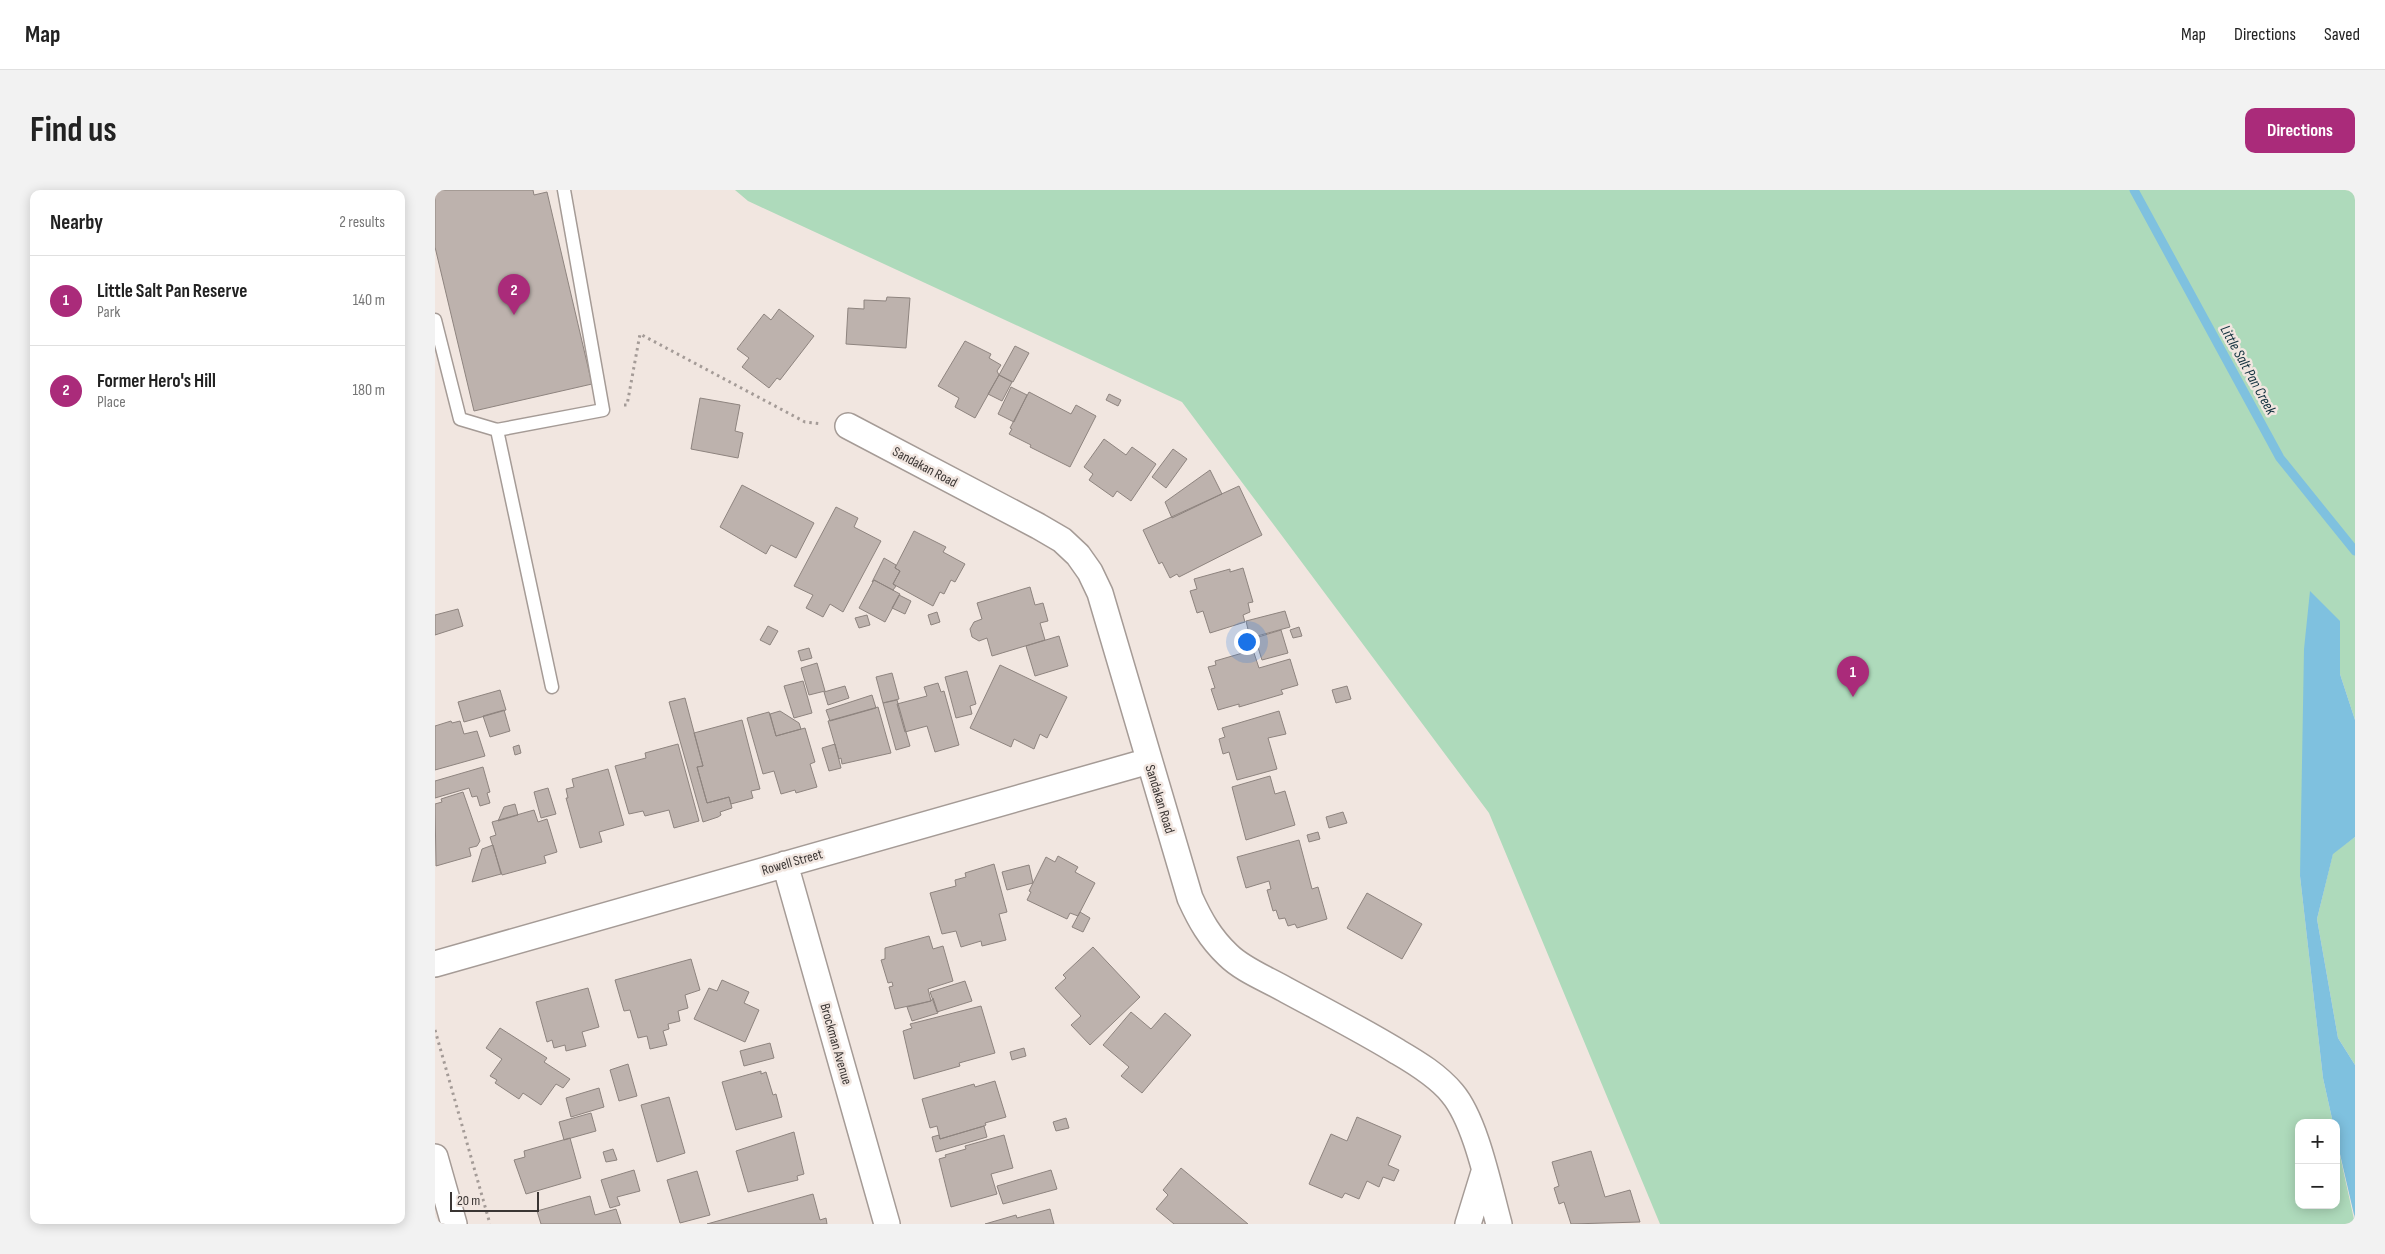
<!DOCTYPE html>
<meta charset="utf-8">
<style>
body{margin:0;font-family:"Sofia Sans Condensed",sans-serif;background:#f2f2f2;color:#222}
.controls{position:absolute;right:15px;bottom:15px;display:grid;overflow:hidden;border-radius:10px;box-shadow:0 2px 12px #0003}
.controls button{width:45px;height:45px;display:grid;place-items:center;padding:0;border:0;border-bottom:1px solid #e0e0e0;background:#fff;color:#222;font:25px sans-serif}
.scale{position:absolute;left:15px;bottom:12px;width:89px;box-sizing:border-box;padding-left:5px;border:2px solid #3a3533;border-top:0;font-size:14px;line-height:18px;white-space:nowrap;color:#3a3533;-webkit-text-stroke:4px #f1e6e0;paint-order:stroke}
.you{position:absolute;left:811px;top:451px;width:18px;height:18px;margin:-12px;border:4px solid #fff;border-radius:50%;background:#1a73e8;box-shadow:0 0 0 8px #1a73e833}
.badge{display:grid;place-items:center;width:32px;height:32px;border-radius:50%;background:#aa2b7a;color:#fff;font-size:16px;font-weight:700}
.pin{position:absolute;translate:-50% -41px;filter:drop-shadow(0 1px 2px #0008)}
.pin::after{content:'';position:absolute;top:26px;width:18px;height:15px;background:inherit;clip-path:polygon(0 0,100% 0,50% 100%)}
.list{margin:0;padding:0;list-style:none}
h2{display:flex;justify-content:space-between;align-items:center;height:65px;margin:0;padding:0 20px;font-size:21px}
h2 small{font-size:16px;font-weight:400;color:#767676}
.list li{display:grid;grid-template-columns:32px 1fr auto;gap:15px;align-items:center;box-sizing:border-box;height:90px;padding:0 20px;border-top:1px solid #e0e0e0}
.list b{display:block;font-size:19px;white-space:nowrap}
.list p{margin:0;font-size:16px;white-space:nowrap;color:#767676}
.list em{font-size:16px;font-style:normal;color:#767676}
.map{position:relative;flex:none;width:1920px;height:1034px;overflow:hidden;border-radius:10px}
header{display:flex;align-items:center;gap:30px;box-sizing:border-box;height:70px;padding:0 25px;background:#fff;border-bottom:1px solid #e0e0e0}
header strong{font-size:24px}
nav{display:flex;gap:28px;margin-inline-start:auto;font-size:18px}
.intro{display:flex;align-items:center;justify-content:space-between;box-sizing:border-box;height:120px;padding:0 30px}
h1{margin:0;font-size:35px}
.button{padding:12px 22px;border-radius:10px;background:#aa2b7a;color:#fff;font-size:18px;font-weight:700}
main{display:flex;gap:30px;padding:0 30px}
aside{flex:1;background:#fff;border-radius:10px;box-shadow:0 2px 12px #0003}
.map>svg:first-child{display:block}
.green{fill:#aedabb}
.water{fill:#7fc1df}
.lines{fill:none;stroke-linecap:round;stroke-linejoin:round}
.stream{stroke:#7fc1df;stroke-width:9}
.building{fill:#bdb2ad;stroke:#8e847f}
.lane-casing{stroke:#a59b96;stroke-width:15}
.street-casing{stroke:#a59b96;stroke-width:28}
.path{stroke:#a49b97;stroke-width:3;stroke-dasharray:2.5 4;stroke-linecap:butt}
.lane{stroke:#fff;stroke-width:12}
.street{stroke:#fff;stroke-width:25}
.labels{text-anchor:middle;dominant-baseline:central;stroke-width:5;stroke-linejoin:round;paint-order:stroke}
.street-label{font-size:14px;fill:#3a3533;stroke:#f1e6e0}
.water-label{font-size:15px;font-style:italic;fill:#11303e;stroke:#f1e6e0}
</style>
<header>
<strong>Map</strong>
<nav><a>Map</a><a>Directions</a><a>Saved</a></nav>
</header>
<div class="intro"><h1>Find us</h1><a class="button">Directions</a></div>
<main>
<aside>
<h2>Nearby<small>2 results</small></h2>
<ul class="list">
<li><span class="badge">1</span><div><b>Little Salt Pan Reserve</b><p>Park</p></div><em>140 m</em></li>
<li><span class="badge">2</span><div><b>Former Hero's Hill</b><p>Place</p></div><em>180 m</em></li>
</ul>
</aside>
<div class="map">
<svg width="1920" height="1034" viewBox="0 0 1920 1034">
<rect width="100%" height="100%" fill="#f1e6e0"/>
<path class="green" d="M300,0H1920V530L1905,484V431L1865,686L1888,888L1898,933H1864V1015H1901V947L1920,1034H1225L1054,623L747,212L313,11Z
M1920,647V875L1903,848L1882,729L1898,663Z"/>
<path class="water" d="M1875,401L1905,431V484L1920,530V647L1898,664L1882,729L1903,848L1920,875V1029L1901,947V933H1898L1888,888L1865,686L1869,459Z"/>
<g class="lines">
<path class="stream" d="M1699,0L1845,268L1920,361"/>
</g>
<path class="building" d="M0,0H98L99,5L112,2L157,194L39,221L0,57Z
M452,107L475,108L471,158L411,154L413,118L429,119V110L451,111Z
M344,119L379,146L345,190L342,188L334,198L307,177L314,168L302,159L329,124L336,130Z
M530,151L556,164L554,168L566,175L562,181L564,185L540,228L520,217L524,208L503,196Z
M580,156L594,163L578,192L564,185Z
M564,185L577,192L567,211L553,204Z
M576,197L592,205L579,232L563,224Z
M594,202L636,224L641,215L661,226L635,277L595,257L596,255L574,244L577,239L575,238Z
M674,204L686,210L683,216L671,210Z
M265,208L305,215L300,241L308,243L303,268L256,259Z
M669,249L691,265L697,257L721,274L696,311L682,301L678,307L654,290L658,284L649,277Z
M738,259L752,269L731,298L717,287Z
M775,280L787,304L737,328L730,312Z
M307,295L379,333L361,368L336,355L331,364L285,337Z
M804,296L827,345L744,387L742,384L735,388L727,372L724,374L708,340Z
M401,317L423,328L419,337L446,351L408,422L395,414L388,427L371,418L378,405L359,396Z
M479,341L511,357L508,362L530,374L520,392L516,390L509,404L505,402L498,416L458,394L465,381L460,378Z
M449,368L461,375L460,378L465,381L458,394L461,396L458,400L439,390L437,392Z
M808,378L818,412L813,413L815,422L808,425L810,432L775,443L768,421L762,423L755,401L762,399L759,389L795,379V382Z
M439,390L465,404L450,432L424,418Z
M595,397L600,415L608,413L613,431L605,433L610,450L557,466L552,448L544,451L537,447L535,439L539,432L547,429L542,413Z
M464,405L476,411L470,424L457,418Z
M23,419L28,436L0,445V425Z
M850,421L855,437L815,448L811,431Z
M502,422L505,432L496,435L493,425Z
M432,425L435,435L424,438L420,428Z
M333,436L343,441L335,455L325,450Z
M864,437L867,446L858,448L855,440Z
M846,440L853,463L827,470L820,448Z
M624,446L633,476L600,486L591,456Z
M374,458L377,468L366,471L363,461Z
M818,460L824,478L855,469L863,495L846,500L848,504L804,517V514L783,520L776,499L780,498L773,477L781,475L780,471Z
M382,473L390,501L374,505L366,478Z
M565,475L632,507L612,548L605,544L599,559L579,549L576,557L535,538Z
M532,481L541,514L535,516L537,524L521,528L510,487Z
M457,483L464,509L448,513L441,487Z
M368,491L377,523L359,528L349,496Z
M503,493L506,502L509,501L524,555L500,562L492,536L470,542L462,514L492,506L489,497Z
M410,496L414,508L393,515L389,502Z
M912,496L916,509L901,513L897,500Z
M65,500L71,520L29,532L23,512Z
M437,505L441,518L395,531L391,520Z
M250,508L268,576L262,577L272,613L294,607L297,618L285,622L286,625L283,627L268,632L234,512Z
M462,510L475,556L461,560L448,513Z
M443,517L456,563L407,574L406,568L404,569L393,531Z
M69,520L75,541L55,547L48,526Z
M345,521L364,533L366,539L341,546L335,524Z
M844,521L851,544L833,548L842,579L802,590L794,562L788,564L784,549L790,547L787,538Z
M334,522L341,546L370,538L380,572L375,574L382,597L361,603L360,600L346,604L339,581L328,584L312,528Z
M307,530L325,599L316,601L318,608L296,614L294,607L272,613L262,577L268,576L259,543Z
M16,531L17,533L25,531L29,544L42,541L50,566L0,580V536Z
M243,554L264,631L239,638L234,620L210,626L208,621L194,624L180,576L211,568L210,563Z
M400,554L406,578L394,581L387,558Z
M84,555L86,563L80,565L78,557Z
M48,577L55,602L52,603L55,613L45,616L42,606L37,607L34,598L0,608V591Z
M173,579L189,635L164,642L167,652L145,658L131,608H133L131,599L139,597L137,589Z
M835,586L840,604L850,601L860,635L811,650L797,597Z
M113,598L121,624L106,628L99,602Z
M28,602L45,651L42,656L34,658L36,666L1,676L0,614L7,612L6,609Z
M80,614L83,625L63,631L69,617Z
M99,620L103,632L112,629L122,662L109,666L111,673L67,685L55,647L61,645L57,632Z
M908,622L912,633L894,638L891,627Z
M883,642L885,649L874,652L872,645Z
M864,650L877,699L883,697L892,729L862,738L860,734L853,736L850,728L844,729L841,720L838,721L832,700L836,699L834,691L811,698L802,667Z
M58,655L66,684L37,692L47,659Z
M623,666L643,677L640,682L660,693L643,726L635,723L632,729L592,710L596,702L594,701L611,667L620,672Z
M559,674L572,722L564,724L571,750L547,756L546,751L526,757L521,741L507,744L495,703L521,696L520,690L531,687L530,683Z
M594,675L598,693L572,700L567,682Z
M932,703L987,734L967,769L912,738Z
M645,722L655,728L648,742L637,737Z
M494,746L498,759L508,756L518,791L493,799L496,811L460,819L454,797L458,796L457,792L453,793L446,770L450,769V758Z
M658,757L705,807L655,855L636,835L646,826L620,798L631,788L628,785Z
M256,769L265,800L250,805L253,818L243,821L245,831L233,834L234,839L228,841L232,855L215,859L212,846L203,848L195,820L189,821L180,790Z
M287,790L314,802L309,813L324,820L310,852L259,829L274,798L282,801Z
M530,791L537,811L502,822L495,802Z
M153,798L164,837L147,842L151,856L131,861L130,855L119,858L117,850L112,852L101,812Z
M498,808L503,823L477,831L472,817L496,811Z
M546,816L560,863L524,873L525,876L479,889L468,841L477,838L475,834Z
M696,822L716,839L730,823L756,845L707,903L686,886L694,877L668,855Z
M65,838L112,868L109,872L135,889L128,898L121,894L106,915L88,903L84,909L60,893L62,890L55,886L67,869L51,858Z
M335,853L339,868L309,876L305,861Z
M589,858L591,866L577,870L575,862Z
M193,874L202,906L184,911L175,880Z
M326,881V884L331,882L338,905L341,904L347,927L301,940L287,892Z
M560,891L571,927L550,933L551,935L549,936L505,949L502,936L495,938L487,909L539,894L540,897Z
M164,898L169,917L136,927L131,908Z
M234,907L250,963L222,972L206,915Z
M156,923L161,941L129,950L124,932Z
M922,927L966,946L953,975L964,980L959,991L948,987L944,997L932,991L924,1009L910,1003L907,1008L874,994L896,944L912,951Z
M631,928L634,938L621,941L618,932Z
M549,936L552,947L501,962L497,947L504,945L505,949Z
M359,942L369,984L362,986L363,990L313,1002L301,961Z
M569,945L578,978L556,984L562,1004L516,1017L504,969L511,967L510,965L531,959L530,956Z
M135,948L146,988L91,1004L79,970L90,967L89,961Z
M178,959L182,970L171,972L168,962Z
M1156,961L1170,1007L1195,1000L1205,1032L1136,1034L1129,1012L1124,1014L1119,998L1124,996L1117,972Z
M746,978L813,1034H739L721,1019L733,1005L728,1000Z
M199,980L205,1001L182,1007L185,1015L175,1018L166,990Z
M616,980L622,999L568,1014L562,996Z
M262,981L275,1025L245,1033L232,990Z
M378,1004L385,1030L391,1028L392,1034H272Z
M155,1006L160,1025L181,1019L186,1034H106L102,1021Z
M615,1019L619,1034H550L581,1025L582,1028Z"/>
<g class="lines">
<g class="lane-casing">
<path id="lane" d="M0,130L25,229L62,240
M117,497L62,240L168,220L129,0"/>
</g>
<g class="street-casing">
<path id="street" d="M413,236L603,336L627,350L643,365L655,382L665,403L755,708C765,730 775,748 793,765C808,780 832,789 851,800C888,820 927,840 963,862C982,873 1003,886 1017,903C1041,931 1054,998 1064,1034
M350,674L452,1034
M0,774L714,571
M0,967L19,1034
M1033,1034L1049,982"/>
</g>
<path class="path" d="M189,215H192L205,144L370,232L387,234
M0,840L55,1034"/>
<use href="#lane" class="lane"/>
<use href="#street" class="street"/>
</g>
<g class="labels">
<g class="street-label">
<text transform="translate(490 277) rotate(28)">Sandakan Road</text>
<text transform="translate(725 609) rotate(73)">Sandakan Road</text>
<text transform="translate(357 672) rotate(-16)">Rowell Street</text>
<text transform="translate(401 854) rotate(74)">Brockman Avenue</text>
</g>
<g class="water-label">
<text transform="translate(1813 180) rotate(61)">Little Salt Pan Creek</text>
</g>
</g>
</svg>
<div class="controls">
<button>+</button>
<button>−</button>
</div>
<div class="scale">20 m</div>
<div class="you"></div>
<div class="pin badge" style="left:1418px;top:507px">1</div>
<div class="pin badge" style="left:79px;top:125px">2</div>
</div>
</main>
